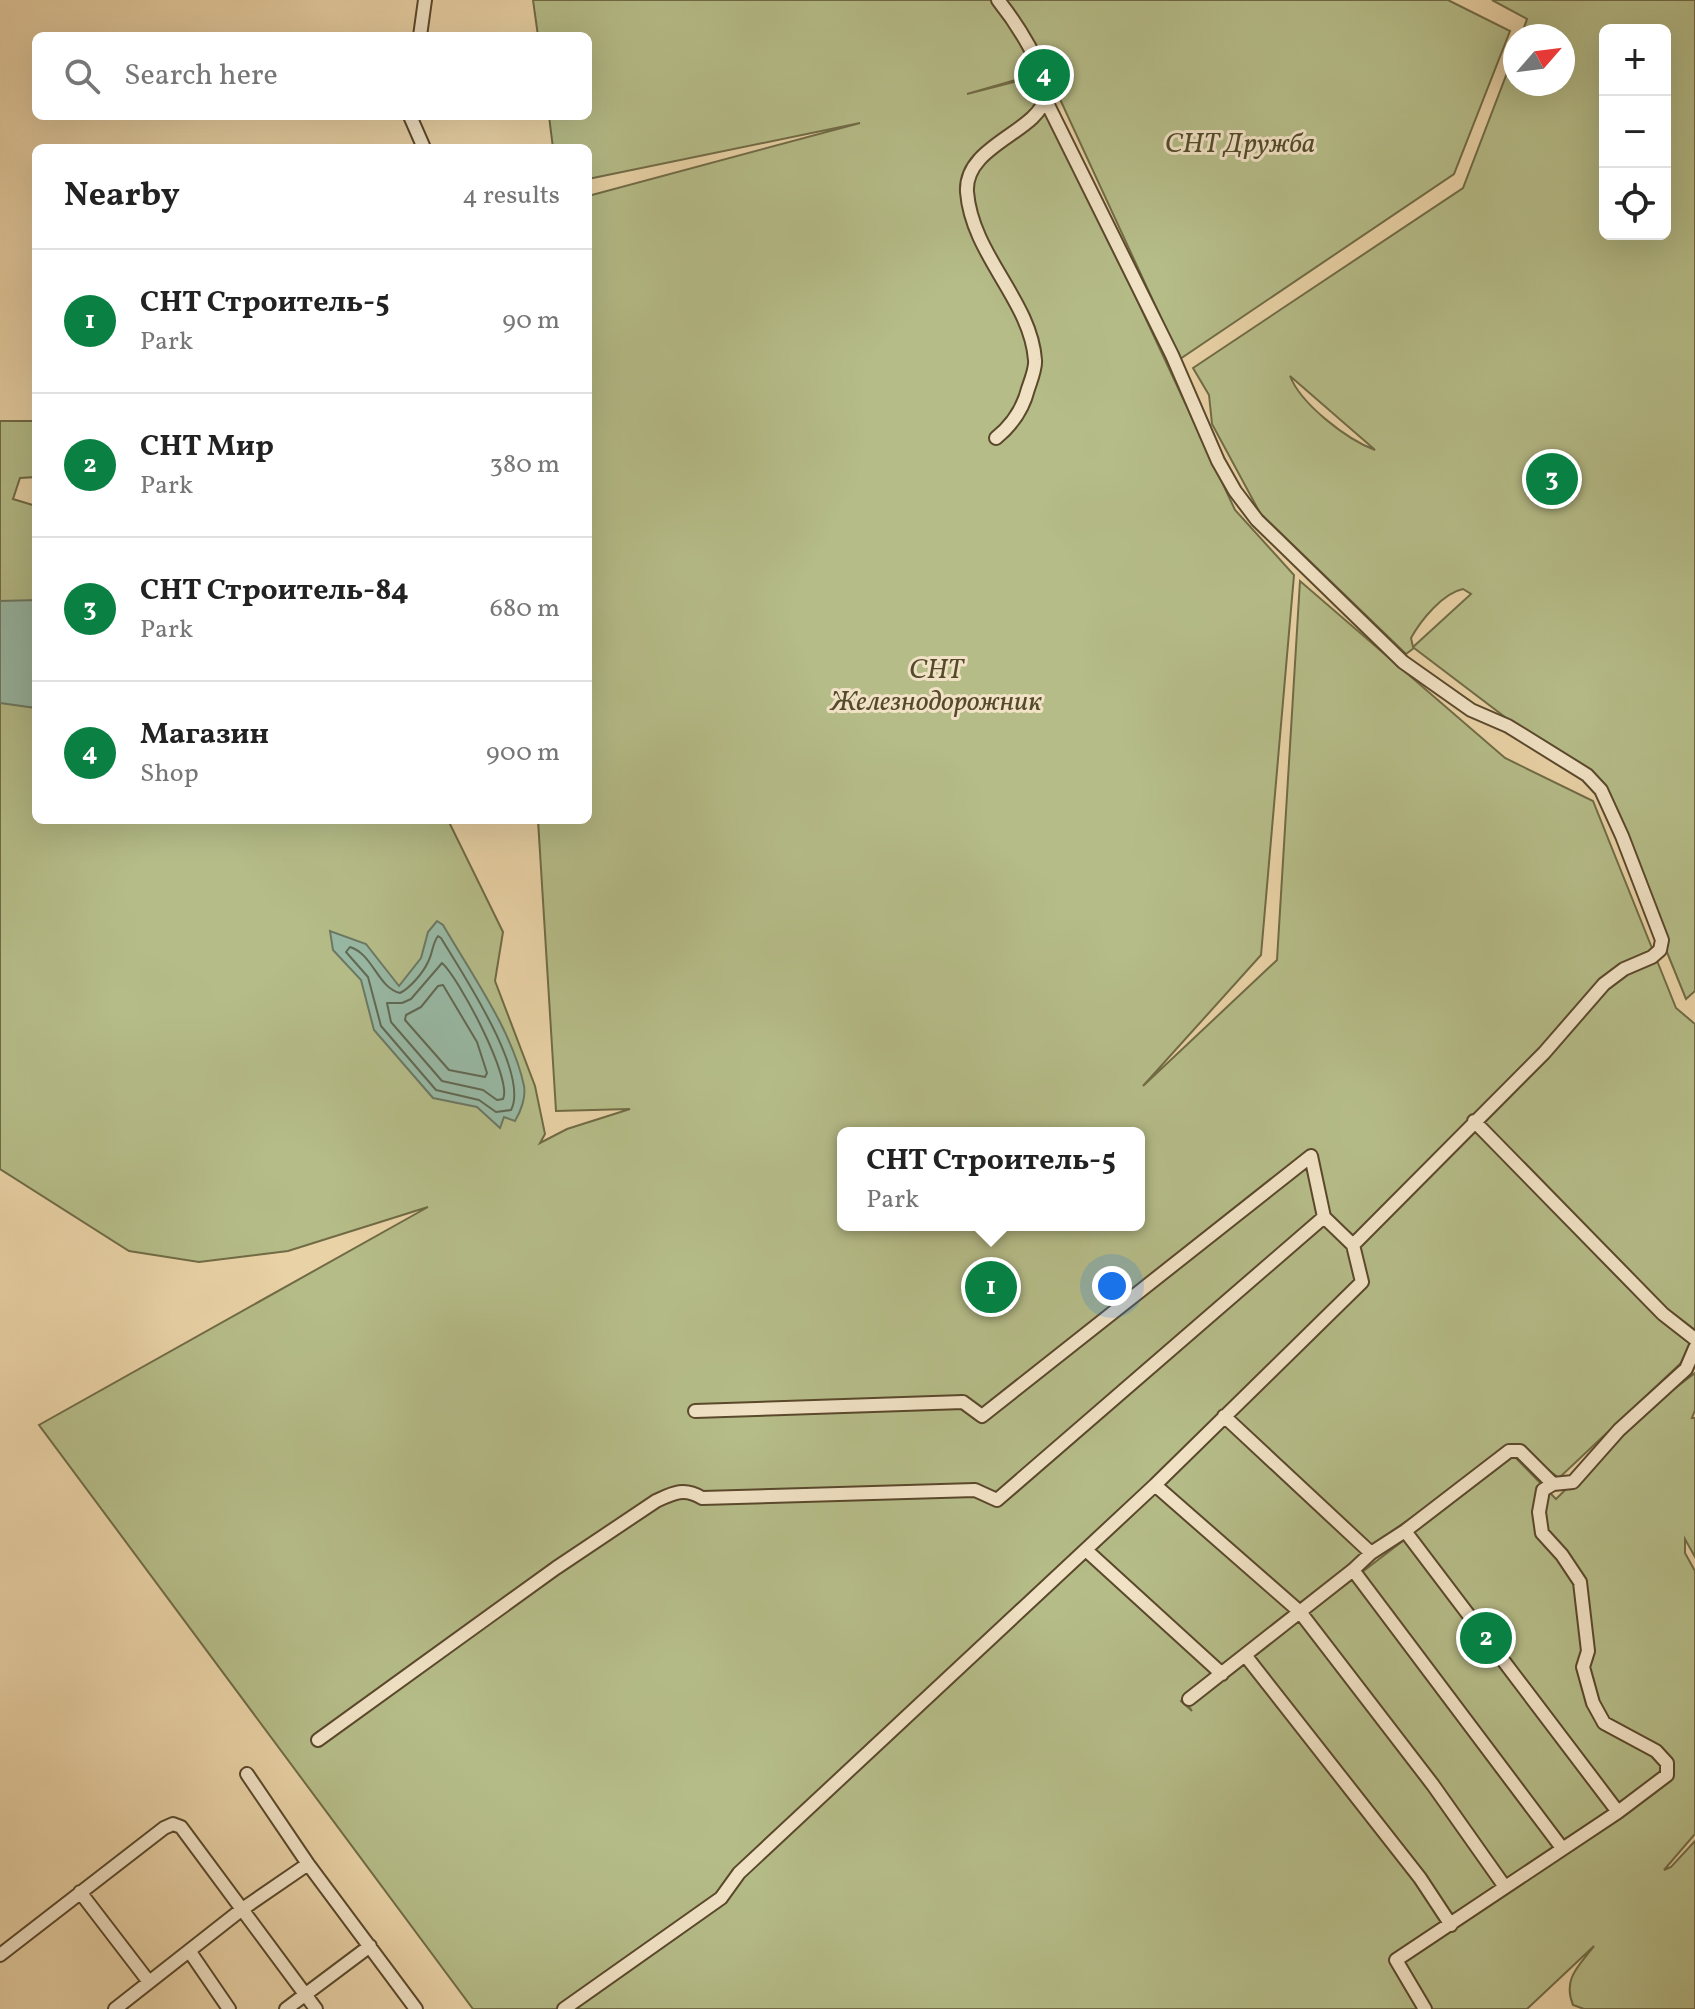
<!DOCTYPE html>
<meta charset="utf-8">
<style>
body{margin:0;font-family:Vollkorn,serif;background:#f2f2f2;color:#222}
.controls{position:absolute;right:24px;top:24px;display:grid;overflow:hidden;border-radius:12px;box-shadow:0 8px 32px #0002}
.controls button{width:72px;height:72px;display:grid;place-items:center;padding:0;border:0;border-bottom:2px solid #e0e0e0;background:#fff;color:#222;font:40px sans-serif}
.compass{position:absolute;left:1503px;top:24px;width:72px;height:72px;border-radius:50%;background:#fff;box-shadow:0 8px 32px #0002;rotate:62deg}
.you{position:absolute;left:1112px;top:1286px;width:28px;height:28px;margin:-20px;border:6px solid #fff;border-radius:50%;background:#1a73e8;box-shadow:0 0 0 12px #1a73e833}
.badge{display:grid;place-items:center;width:52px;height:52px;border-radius:50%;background:#0b8043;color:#fff;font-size:26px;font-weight:700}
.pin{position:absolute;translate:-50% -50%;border:4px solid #fff;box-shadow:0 2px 8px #0006}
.popup{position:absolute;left:837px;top:1127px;width:308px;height:104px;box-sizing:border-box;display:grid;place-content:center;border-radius:12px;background:#fff;filter:drop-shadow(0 2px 6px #0005);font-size:26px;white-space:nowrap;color:#767676}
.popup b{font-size:30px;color:#222}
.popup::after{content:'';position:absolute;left:50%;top:100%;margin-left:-16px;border:16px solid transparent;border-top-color:#fff}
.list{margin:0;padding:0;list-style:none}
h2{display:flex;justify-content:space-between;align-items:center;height:104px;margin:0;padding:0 32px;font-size:34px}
h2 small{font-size:26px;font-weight:400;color:#767676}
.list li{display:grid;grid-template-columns:52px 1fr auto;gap:24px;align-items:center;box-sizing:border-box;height:144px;padding:0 32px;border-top:2px solid #e0e0e0}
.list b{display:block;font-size:30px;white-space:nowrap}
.list p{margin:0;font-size:26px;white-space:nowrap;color:#767676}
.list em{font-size:26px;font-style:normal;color:#767676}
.icon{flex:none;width:44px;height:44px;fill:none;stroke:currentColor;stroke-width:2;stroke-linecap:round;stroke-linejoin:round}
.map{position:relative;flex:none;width:1695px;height:2009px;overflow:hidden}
.search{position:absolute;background:#fff;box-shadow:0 8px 32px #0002;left:32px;top:32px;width:560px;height:88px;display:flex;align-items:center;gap:20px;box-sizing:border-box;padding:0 28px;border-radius:12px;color:#767676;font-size:30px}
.panel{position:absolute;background:#fff;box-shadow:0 8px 32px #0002;left:32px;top:144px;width:560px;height:680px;border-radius:12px}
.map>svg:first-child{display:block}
.green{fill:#b5bc88;stroke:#706b45;stroke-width:2;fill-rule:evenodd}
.water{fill:#98b8a4;stroke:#6c7963;stroke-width:2}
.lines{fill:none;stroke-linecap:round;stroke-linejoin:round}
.shore{stroke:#616953;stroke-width:2}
.minor-casing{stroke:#5a482b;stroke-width:16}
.minor{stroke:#f1e2c5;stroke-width:12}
.labels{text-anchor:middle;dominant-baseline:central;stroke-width:6;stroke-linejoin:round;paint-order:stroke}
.park-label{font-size:28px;font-style:italic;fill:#544b2a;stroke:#f1e2c5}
</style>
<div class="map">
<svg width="1695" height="2009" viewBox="0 0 1695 2009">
<rect width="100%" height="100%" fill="#e9d2a6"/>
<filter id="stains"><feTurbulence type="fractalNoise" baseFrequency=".0025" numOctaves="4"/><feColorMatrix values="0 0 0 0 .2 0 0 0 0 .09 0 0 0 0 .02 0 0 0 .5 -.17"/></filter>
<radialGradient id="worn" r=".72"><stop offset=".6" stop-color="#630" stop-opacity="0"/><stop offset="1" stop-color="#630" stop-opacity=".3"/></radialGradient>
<path class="green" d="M533,0H1448L1510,31L1454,174L1180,359L1047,71L967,94L1033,77L1235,510L1294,575L1261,955L1143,1086L1277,960L1300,581L1505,758L1593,801L1676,1008L1695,1024V1336L1681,1363L1559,1478L1515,1445L1378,1541L1181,1701L1192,1711L1188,1705L1514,1456L1556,1499L1649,1408L1695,1373V1410L1692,1418H1695V1557L1685,1539V1553L1695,1571V1834L1664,1870L1671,1867L1695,1841V2009H1584L1573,2005C1562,1978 1580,1965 1594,1946L1527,2009H473L39,1425L428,1207L288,1251L199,1262L129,1251L0,1169V421H36V477L20,478L13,499L36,506V820H448L503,932L495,981L535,1086L545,1134L540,1143L567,1129L630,1109L556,1111L538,820H588V196L860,123L588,179V148H553L549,116H588V36H538ZM843,1133H1139V1225H843Z
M1492,0H1695V991L1686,999L1601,790L1414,648L1406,654L1260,513L1212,424L1209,395L1193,368L1463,188L1515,52V84H1563V36H1521L1527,19ZM1605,30H1665V234H1605ZM1290,376L1374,449L1375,450C1346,439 1301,404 1290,376ZM1463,589L1471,594L1413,647L1411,638C1421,620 1443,593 1463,589Z"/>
<path class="water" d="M36,600V708L0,703V601Z
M437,921L443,925C471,973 513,1032 524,1086C526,1097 521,1111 515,1121L504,1117L500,1128L477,1107L433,1098L374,1030L361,980L333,950L330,931L366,944L399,986L421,958L428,932Z"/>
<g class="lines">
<path class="shore" d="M438,936L441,938C462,973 530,1074 511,1110L496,1112L479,1100L436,1090L381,1026L368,977L346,952L350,947C373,954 378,988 400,993C410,988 423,973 428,962C433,953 432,944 438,936Z
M442,963C459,978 513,1080 503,1099L497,1100L483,1090L442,1081L391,1022L387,1003H402L411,999Z
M443,985L477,1042L487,1073L485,1077L449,1070L405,1020L406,1015L421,1007L438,986Z"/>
<g class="minor-casing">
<path id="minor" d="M420,36L425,0
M1045,99L1172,355L1218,461L1235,491L1257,520L1403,662L1471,710L1508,726L1587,775L1601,790L1622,836L1662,940L1660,950L1652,957L1624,969L1604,984L1544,1053L1353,1245
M410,116L424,148
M996,438C1012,425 1023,409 1028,389C1031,380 1036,368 1035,360C1031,301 972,255 967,192C964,145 1039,132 1045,97C1049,71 1014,20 998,0
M1474,1121L1663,1314L1695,1339
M1224,1416L1371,1553
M1155,1485L1300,1612L1433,1785L1505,1887
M1405,1531L1618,1812
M1086,1550L1222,1674
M1353,1570L1562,1848
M1245,1655L1420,1878L1451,1925
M1189,1699L1353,1570L1371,1553L1405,1531L1509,1451H1520L1553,1484L1573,1482L1619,1430L1686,1369L1695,1348
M318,1740L556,1568L656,1501C673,1493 684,1487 702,1498L975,1490L997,1500L1324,1217
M247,1774L308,1864L416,2009
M80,1892L149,1982
M190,1952L229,2009
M0,1955L164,1828L173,1824L181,1827L316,2009
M115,2009L241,1910L308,1864
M286,2009L370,1946
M564,2009L721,1898L739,1873L1155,1485L1362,1282L1353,1245L1324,1217L1311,1156L982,1416L963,1402L695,1411
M1425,2009L1396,1960L1618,1812L1667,1775V1763L1656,1751L1604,1723L1593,1703L1583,1667L1588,1651L1580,1582L1562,1555L1542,1533L1539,1512L1543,1490L1553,1484"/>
</g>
<use href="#minor" class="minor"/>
</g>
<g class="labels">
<g class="park-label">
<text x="1240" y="144">СНТ Дружба</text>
<text x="936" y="670">СНТ<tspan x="936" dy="32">Железнодорожник</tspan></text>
</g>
</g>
<rect width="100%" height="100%" filter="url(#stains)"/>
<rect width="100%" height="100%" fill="url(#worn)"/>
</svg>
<div class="controls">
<button>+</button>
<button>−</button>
<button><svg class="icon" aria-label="locate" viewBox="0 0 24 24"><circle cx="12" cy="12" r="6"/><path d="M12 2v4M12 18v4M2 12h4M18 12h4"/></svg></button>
</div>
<svg class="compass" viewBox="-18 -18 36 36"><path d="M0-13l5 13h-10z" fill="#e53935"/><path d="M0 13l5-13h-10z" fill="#767676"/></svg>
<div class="you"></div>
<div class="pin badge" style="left:991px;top:1287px">1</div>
<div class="popup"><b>СНТ Строитель-5</b>Park</div>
<div class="pin badge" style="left:1486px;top:1638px">2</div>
<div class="pin badge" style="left:1552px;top:479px">3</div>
<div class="pin badge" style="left:1044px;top:75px">4</div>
<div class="search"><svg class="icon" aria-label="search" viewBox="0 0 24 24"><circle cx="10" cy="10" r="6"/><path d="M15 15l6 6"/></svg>Search here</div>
<section class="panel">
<h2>Nearby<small>4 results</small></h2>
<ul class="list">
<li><span class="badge">1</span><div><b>СНТ Строитель-5</b><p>Park</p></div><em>90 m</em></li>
<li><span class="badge">2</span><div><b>СНТ Мир</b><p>Park</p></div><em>380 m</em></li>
<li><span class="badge">3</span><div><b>СНТ Строитель-84</b><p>Park</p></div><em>680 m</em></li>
<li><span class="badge">4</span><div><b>Магазин</b><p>Shop</p></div><em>900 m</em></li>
</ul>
</section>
</div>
